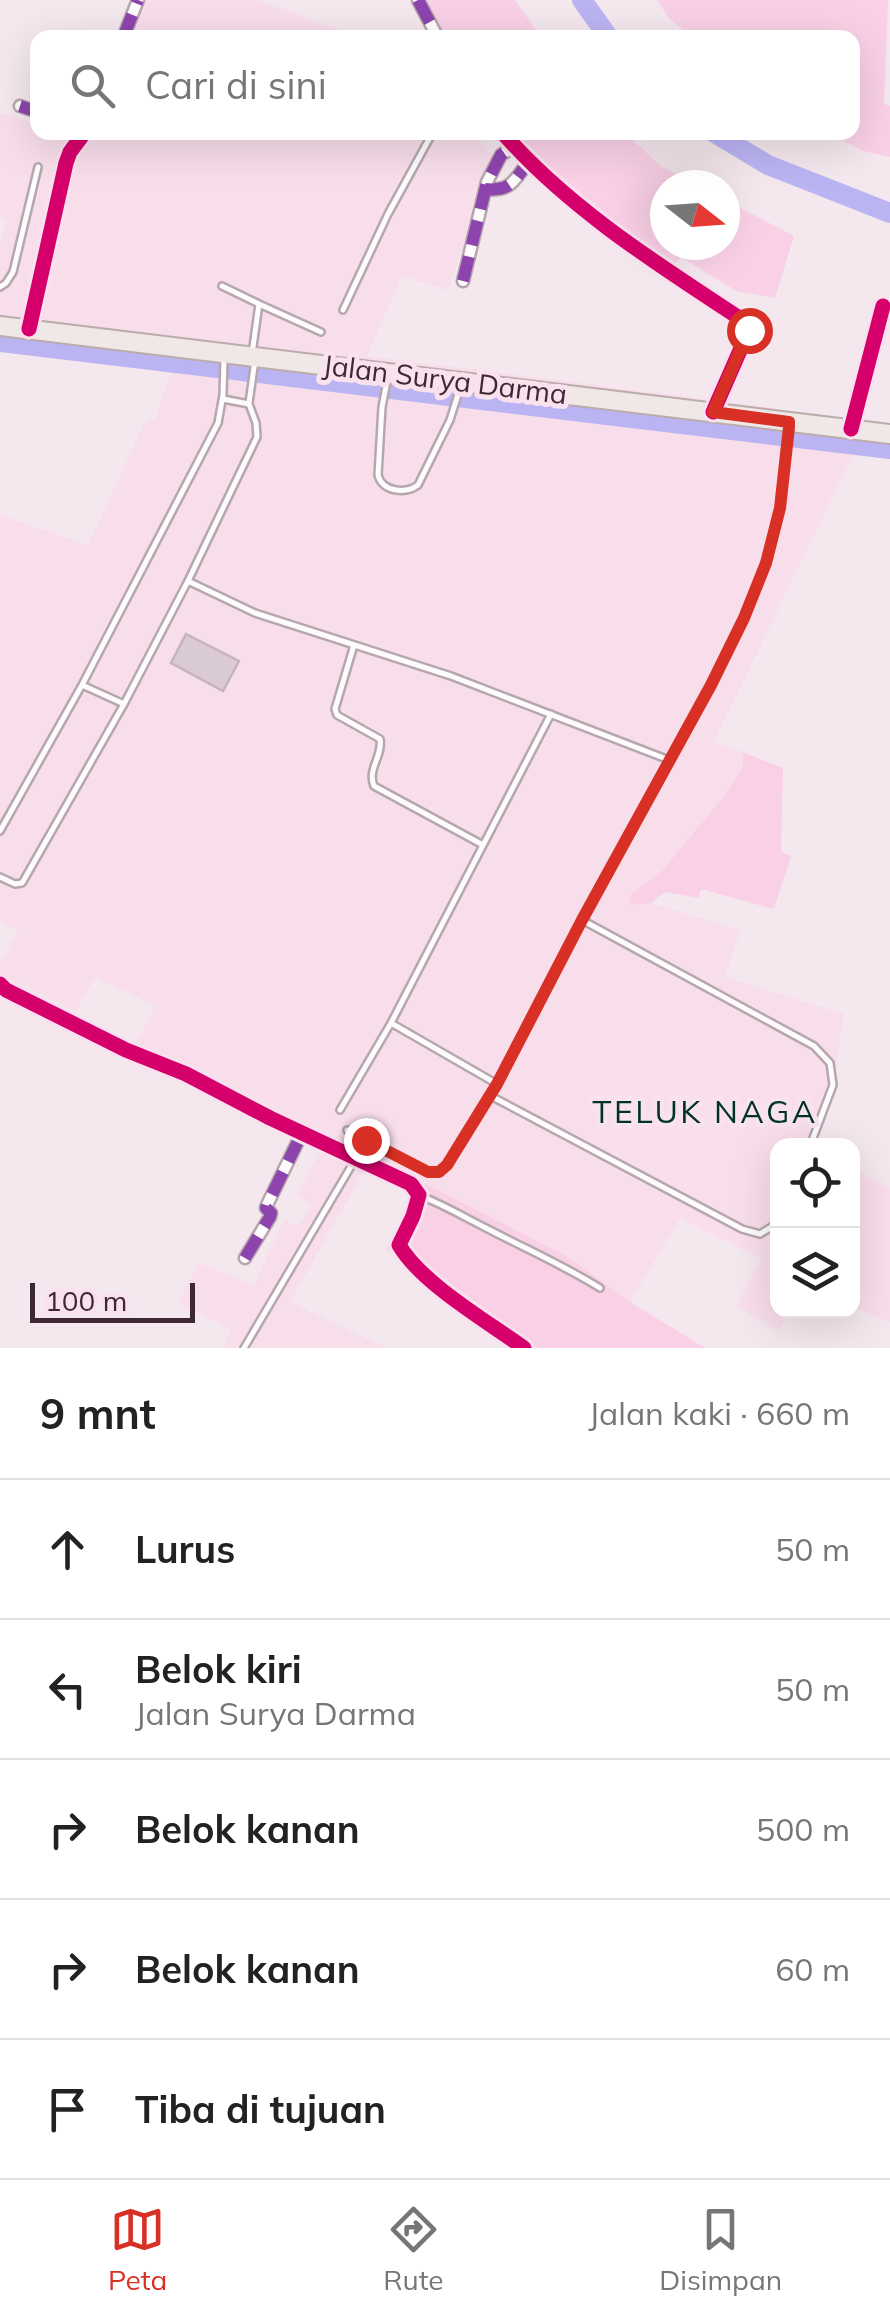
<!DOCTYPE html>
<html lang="id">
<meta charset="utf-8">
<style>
body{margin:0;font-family:Mulish,sans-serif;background:#f2f2f2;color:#222}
.controls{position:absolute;right:30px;bottom:30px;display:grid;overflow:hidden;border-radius:20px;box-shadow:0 10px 40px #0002}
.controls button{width:90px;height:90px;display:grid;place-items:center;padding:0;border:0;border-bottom:2px solid #e0e0e0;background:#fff;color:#222;font:50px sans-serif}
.compass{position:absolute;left:650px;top:170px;width:90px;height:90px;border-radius:50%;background:#fff;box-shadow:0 10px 40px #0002;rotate:107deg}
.scale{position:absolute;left:30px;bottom:25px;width:165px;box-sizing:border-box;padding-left:10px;border:5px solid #3d2833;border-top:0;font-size:28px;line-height:35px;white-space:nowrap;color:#3d2833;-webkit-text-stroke:8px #f9e2ed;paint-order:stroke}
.stop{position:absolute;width:30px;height:30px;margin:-22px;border:8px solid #d93025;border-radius:50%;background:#fff}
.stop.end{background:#d93025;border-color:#fff;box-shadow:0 2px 10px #0008}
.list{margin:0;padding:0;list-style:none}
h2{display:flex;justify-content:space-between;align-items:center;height:130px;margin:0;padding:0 40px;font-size:42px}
h2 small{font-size:32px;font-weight:400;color:#767676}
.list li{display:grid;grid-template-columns:65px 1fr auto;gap:30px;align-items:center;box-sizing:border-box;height:140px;padding:0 40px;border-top:2px solid #e0e0e0}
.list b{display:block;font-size:38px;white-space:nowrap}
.list p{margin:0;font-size:32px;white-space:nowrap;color:#767676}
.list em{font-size:32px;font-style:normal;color:#767676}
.icon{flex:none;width:55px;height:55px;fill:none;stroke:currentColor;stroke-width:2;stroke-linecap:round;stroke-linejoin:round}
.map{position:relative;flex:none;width:890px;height:1348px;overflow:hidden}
.search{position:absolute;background:#fff;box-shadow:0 10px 40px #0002;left:30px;right:30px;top:30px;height:110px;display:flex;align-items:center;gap:25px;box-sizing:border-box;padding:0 35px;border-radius:20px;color:#767676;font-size:38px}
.sheet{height:830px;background:#fff}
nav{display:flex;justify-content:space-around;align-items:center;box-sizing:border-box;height:140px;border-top:2px solid #e0e0e0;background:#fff;font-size:28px;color:#767676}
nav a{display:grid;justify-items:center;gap:5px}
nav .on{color:#d93025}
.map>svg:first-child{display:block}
.built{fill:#f8ddeb}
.green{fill:#f9d0e6}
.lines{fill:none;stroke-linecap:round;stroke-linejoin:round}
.river{stroke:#bbb4f3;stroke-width:20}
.building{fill:#dacad3;stroke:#c4b4bd;stroke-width:2.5}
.service-casing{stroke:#b6a7ae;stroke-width:10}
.minor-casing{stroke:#b6a7ae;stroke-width:15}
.primary-casing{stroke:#bbabaa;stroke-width:22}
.service{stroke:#fdfbfc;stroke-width:5}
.minor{stroke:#fdfbfc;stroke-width:10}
.primary{stroke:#efe8e6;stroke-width:18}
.quiet{stroke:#8e44ad;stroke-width:12;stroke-dasharray:25 12;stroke-linecap:butt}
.cycleway-casing{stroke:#f9e2ed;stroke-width:21}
.cycleway{stroke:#d6006c;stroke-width:15}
.route{stroke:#d93025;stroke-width:12}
.labels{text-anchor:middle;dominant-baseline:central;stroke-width:10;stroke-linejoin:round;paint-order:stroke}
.street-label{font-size:28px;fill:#3d2833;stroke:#f9e2ed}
.quarter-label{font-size:32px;letter-spacing:2.5px;fill:#032;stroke:#f9e2ed}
</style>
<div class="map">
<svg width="890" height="1348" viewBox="0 0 890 1348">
<rect width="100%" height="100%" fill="#f4e7ed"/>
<path class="built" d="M142,0H258L359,37L128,38Z
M0,113L37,124L38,132L64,133L75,136L78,132L473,133L494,156L448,290L402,276L367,356L776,408L775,440L855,451L714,741L742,752L743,767L726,794L662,871L633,894L629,904L651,903L740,930L725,977L844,1014L833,1087L817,1145L778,1146V1310L790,1311L779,1331L736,1306L761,1258L680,1218L630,1302L565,1255L372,1157L290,1302L386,1348H223L231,1329L178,1303L198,1263L254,1285L284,1220L298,1226L312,1205L297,1195L320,1151L340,1159L347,1145L214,1083L185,1064L135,1045L155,1006L95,977L76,1012L0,973V964L18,931L0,921V515L88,545L144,424L155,418L172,371L0,351V245L7,220L0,218Z
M852,1168L890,1189V1322L853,1308Z"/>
<path class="green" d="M427,0H515L541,37H441Z
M657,0H888L884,104L890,106V157L863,151L828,133L852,132V38L691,37L669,18Z
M514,133H625L661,166L697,185H665V245H725V200L794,236L775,298L736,291L681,257L674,264L620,230L535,154Z
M742,752L783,768L781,852L791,856L774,909L701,889L698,898L664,892L651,903L629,905L632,894L662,871L726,794L743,767Z
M420,1181L565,1255L630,1302L705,1348H516L468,1315L387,1249Z"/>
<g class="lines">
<path class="river" d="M582,0L609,38
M713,132L768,165L890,213
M0,342L890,449"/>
</g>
<path class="building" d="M186,634L239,661L223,691L171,663Z"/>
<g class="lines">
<g class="service-casing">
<path id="service" d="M222,286L259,304
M0,287L6,283L13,272L38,167
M343,310L388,214L433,132
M252,354L259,304L321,332
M388,376L382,407L378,475C382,492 406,494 418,485L450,420L461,385
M249,403L255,360
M188,581L255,613L451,676L669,760
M354,645L335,709L337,715L380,739C383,756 367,769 374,786L483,845
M82,685L124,704
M0,831L82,685L218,423L223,395L224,359
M0,877L15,884L22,883L25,878L124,704L188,581L257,437L256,423L249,404L223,399
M582,920L814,1046L830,1063L833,1085L810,1146
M391,1023L497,1084
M489,1095L742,1229L760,1234L773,1226L778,1216
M340,1110L391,1023L551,714
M347,1130L428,1172H439L447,1165L497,1084L582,920L711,685L744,619L766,563L780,508L789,425
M421,1196C444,1205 464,1217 486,1228C524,1248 563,1265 600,1288
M244,1348L366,1141"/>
</g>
<g class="minor-casing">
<path id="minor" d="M418,0L438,38
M123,38L138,0
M20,106L38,112
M502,132C570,210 662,267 747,323L749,330L713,412
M485,189C512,192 514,180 529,161
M463,281L487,182L501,155L514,146
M29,329L66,163L70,152L85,132
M851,429L883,306
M0,984L6,990L126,1050L186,1074L270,1118L411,1184L419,1195L413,1216L399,1245C421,1283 488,1322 524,1348
M245,1258L270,1217L271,1213L266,1208L267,1205L302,1133"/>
</g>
<g class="primary-casing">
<path id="primary" d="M0,326L890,434"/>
</g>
<use href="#service" class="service"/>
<use href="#minor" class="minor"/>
<use href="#primary" class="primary"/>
<path class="quiet" d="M418,0L438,38
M123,38L138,0
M20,106L38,112
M485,189C512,192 514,180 529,161
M463,281L487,182L501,155L514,146
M245,1258L270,1217L271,1213L266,1208L267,1205L302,1133"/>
<g class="cycleway-casing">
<path id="cycleway" d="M502,132C570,210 662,267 747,323L749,330L713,412
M29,329L66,163L70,152L85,132
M851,429L883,306
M0,984L6,990L126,1050L186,1074L270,1118L411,1184L419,1195L413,1216L399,1245C421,1283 488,1322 524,1348"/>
</g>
<use href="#cycleway" class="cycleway"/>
</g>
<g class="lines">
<path class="route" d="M366,1140L428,1172H439L447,1165L497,1084L582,920L711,685L744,618L766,563L780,508L789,427V422L713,412L749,330"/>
</g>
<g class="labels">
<g class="street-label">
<text transform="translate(445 379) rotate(7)">Jalan Surya Darma</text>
</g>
<g class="quarter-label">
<text x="705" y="1111">TELUK NAGA</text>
</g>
</g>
</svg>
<div class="controls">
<button><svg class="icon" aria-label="locate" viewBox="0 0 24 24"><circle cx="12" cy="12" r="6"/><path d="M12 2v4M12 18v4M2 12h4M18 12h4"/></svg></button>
<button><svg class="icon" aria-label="layers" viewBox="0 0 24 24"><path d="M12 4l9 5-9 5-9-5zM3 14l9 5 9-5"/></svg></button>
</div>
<svg class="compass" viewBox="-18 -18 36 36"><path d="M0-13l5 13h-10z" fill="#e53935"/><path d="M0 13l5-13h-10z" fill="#767676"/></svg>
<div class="scale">100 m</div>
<div class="stop" style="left:749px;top:330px"></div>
<div class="stop end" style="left:366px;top:1140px"></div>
<div class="search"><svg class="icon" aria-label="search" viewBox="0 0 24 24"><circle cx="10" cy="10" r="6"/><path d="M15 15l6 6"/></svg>Cari di sini</div>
</div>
<section class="sheet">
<h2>9 mnt<small>Jalan kaki · 660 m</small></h2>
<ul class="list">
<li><svg class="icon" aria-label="ahead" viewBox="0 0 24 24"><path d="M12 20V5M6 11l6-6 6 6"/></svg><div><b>Lurus</b></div><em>50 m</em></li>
<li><svg class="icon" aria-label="left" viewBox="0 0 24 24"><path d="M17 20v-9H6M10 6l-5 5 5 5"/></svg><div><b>Belok kiri</b><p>Jalan Surya Darma</p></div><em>50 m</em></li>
<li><svg class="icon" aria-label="right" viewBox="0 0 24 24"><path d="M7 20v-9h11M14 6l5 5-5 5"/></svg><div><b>Belok kanan</b></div><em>500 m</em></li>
<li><svg class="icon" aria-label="right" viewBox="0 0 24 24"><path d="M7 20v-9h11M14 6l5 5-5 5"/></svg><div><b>Belok kanan</b></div><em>60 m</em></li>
<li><svg class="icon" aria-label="arrive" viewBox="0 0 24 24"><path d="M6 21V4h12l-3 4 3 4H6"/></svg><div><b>Tiba di tujuan</b></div></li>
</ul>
</section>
<nav>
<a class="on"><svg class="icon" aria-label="map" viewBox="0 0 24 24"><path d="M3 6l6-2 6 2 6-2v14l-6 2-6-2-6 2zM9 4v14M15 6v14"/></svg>Peta</a>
<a><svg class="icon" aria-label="directions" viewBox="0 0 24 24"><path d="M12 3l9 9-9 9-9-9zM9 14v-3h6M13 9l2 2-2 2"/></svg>Rute</a>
<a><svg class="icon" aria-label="saved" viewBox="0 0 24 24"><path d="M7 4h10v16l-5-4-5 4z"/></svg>Disimpan</a>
</nav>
